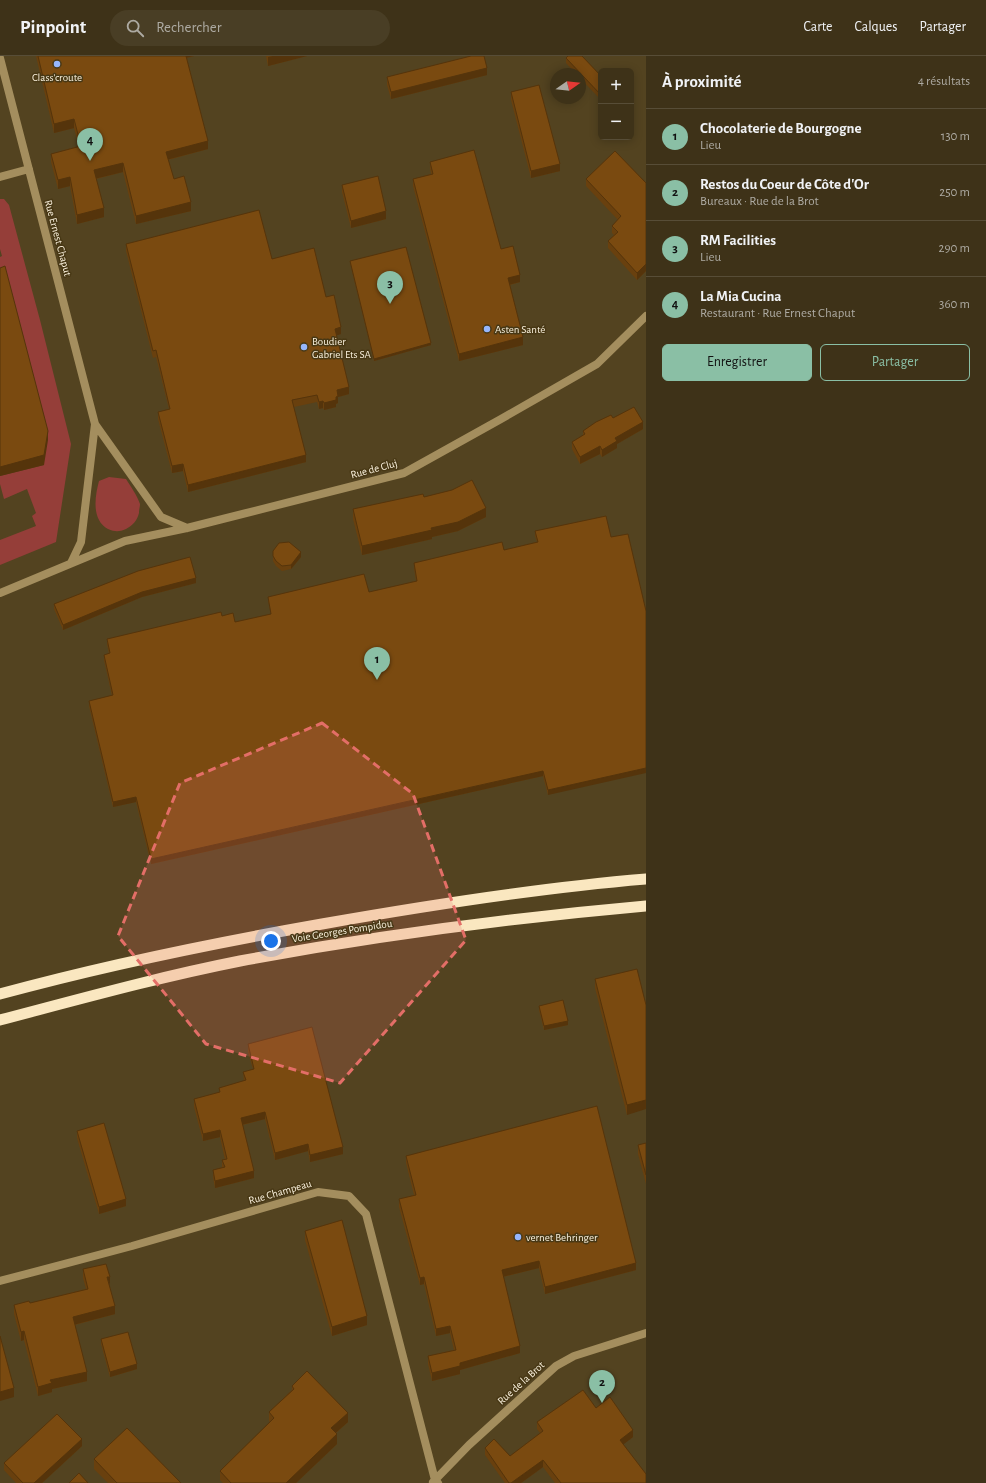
<!DOCTYPE html>
<html lang="fr">
<meta charset="utf-8">
<style>
body{margin:0;font-family:"Alegreya Sans",sans-serif;background:#493e25;color:#f1f3f6}
.controls{position:absolute;right:12px;top:12px;display:grid;overflow:hidden;border-radius:6px;box-shadow:0 2px 10px #0003}
.controls button{width:36px;height:36px;display:grid;place-items:center;padding:0;border:0;border-bottom:1px solid #574d37;background:#3e3218;color:#f1f3f6;font:20px sans-serif}
.compass{position:absolute;left:550px;top:12px;width:36px;height:36px;border-radius:50%;background:#3e3218;box-shadow:0 2px 10px #0003;rotate:76deg}
.you{position:absolute;left:271px;top:885px;width:14px;height:14px;margin:-10px;border:3px solid #fff;border-radius:50%;background:#1a73e8;box-shadow:0 0 0 6px #1a73e833}
.badge{display:grid;place-items:center;width:26px;height:26px;border-radius:50%;background:#8abfa5;color:#111;font-size:13px;font-weight:700}
.pin{position:absolute;translate:-50% -33px;filter:drop-shadow(0 1px 2px #0008)}
.pin::after{content:'';position:absolute;top:21px;width:14px;height:12px;background:inherit;clip-path:polygon(0 0,100% 0,50% 100%)}
.list{margin:0;padding:0;list-style:none}
h2{display:flex;justify-content:space-between;align-items:center;height:52px;margin:0;padding:0 16px;font-size:17px}
h2 small{font-size:13px;font-weight:400;color:#adaaa2}
.list li{display:grid;grid-template-columns:26px 1fr auto;gap:12px;align-items:center;box-sizing:border-box;height:56px;padding:0 16px;border-top:1px solid #574d37}
.list b{display:block;font-size:15px;white-space:nowrap}
.list p{margin:0;font-size:13px;white-space:nowrap;color:#adaaa2}
.list em{font-size:13px;font-style:normal;color:#adaaa2}
.actions{display:flex;gap:8px;padding:12px 16px}
.actions a{flex:1;padding:9px 0;border:1px solid #8abfa5;border-radius:6px;text-align:center;font-size:14px;color:#8abfa5}
.actions .main{background:#8abfa5;color:#111}
.icon{flex:none;width:22px;height:22px;fill:none;stroke:currentColor;stroke-width:2;stroke-linecap:round;stroke-linejoin:round}
.map{position:relative;flex:none;width:646px;height:1427px;overflow:hidden}
header{display:flex;align-items:center;gap:24px;box-sizing:border-box;height:56px;padding:0 20px;background:#3e3218;border-bottom:1px solid #574d37}
header strong{font-size:19px}
nav{display:flex;gap:22px;margin-inline-start:auto;font-size:14px}
.search{width:280px;height:36px;background:#493e25;display:flex;align-items:center;gap:10px;box-sizing:border-box;padding:0 14px;border-radius:22px;color:#adaaa2;font-size:15px}
main{display:flex}
aside{flex:1;background:#3e3218}
.map>svg:first-child{display:block}
.green{fill:#953e39}
.lines{fill:none;stroke-linecap:round;stroke-linejoin:round}
.minor{stroke:#a48e5e;stroke-width:8}
.trunk{stroke:#fae7c0;stroke-width:11}
.wall{fill:#69400e}
.shaded-wall{fill:#55340b}
.building{fill:#7a4a10;stroke:#55340b}
.marked{fill:#e36e67;fill-opacity:0.2;stroke:#e36e67;stroke-width:3;stroke-dasharray:8 5;stroke-linejoin:round}
.poi-dot{fill:#96b6fd;stroke:#483815;stroke-width:1.5}
.labels{text-anchor:middle;dominant-baseline:central;stroke-width:3;stroke-linejoin:round;paint-order:stroke}
.poi-label{font-size:11px;fill:#faf1dd;stroke:#483815;text-anchor:start}
.street-label{font-size:11px;fill:#faf1dd;stroke:#483815}
</style>
<header>
<strong>Pinpoint</strong>
<div class="search"><svg class="icon" aria-label="search" viewBox="0 0 24 24"><circle cx="10" cy="10" r="6"/><path d="M15 15l6 6"/></svg>Rechercher</div>
<nav><a>Carte</a><a>Calques</a><a>Partager</a></nav>
</header>
<main>
<div class="map">
<svg width="646" height="1427" viewBox="0 0 646 1427">
<rect width="100%" height="100%" fill="#534320"/>
<path class="green" d="M0,143H4L9,149L40,264L71,388L56,486L0,509V484L36,470L32,460L36,457L27,433L4,443L0,428V420L44,409L0,221V201L2,200L0,193Z
M109,421L126,423C131,431 137,439 140,448C140,451 139,453 139,457C137,465 133,469 126,473C119,476 115,476 108,473C91,464 95,440 99,425Z"/>
<g class="lines">
<path class="minor" d="M0,2L95,368L161,461L187,472
M0,121L29,113
M71,507L81,486L95,368
M0,537L125,485L187,472L404,417L501,363L597,308L646,260
M0,1225L132,1190L318,1136L349,1140L366,1158L435,1424L438,1427
M433,1426L469,1389L556,1310L574,1300L646,1277"/>
<path class="trunk" d="M0,938C106,909 214,887 322,868C430,849 537,832 646,823
M0,964C80,943 159,921 240,905C375,880 510,862 646,850"/>
</g>
<path class="wall" d="M36,0H194L187,2L208,93L168,104L174,123L191,155L136,168L123,116L96,123L104,161L77,168L70,130L58,133L51,106V98L79,90L74,72L54,77Z
M266,0H307L268,10Z
M566,2L601,20V44L580,22V18H576L566,7Z
M487,19L391,43L387,29V21Z
M511,36L560,115L531,122L511,44Z
M430,106L501,193L520,226L510,229L523,289L459,305L413,130V123L431,118L430,113Z
M586,123L646,127V215L637,224L608,192V185L614,179L612,177V170L618,164L586,130Z
M342,129L386,163L351,172L342,136Z
M126,188L272,203L326,241L341,278L336,279L349,338L338,341V347L336,348V351L324,354L323,352L319,353L317,346L294,351L306,406L188,436L183,415L172,417L158,363V356L169,353L156,301L153,302L126,195Z
M350,205L431,289L374,305L350,207Z
M613,362L643,373L617,388V392L602,401L600,398L580,408L572,393V386L583,379V375Z
M452,434L486,461L458,475L432,481V483L362,499L353,463V453L424,441Z
M606,460L548,739L543,720L151,808L136,746L113,751L89,650V645L112,640L104,604V599L109,598L107,588V583L222,560L235,566L271,558L268,545V541L369,536L416,525L414,512V507L504,494L537,486L535,480V475Z
M273,495L301,501L291,513L282,515L276,510L273,505Z
M196,527L142,541L63,574L54,553V548Z
M595,923L646,949L627,1059L595,932Z
M539,950L568,969L544,974L539,954Z
M248,988L343,1098L310,1106L308,1095L275,1104L265,1063L243,1069L254,1122L215,1132L213,1121V1114L222,1111V1104H225L220,1081L203,1085L194,1051V1043L219,1037V1032L244,1025L243,1016L253,1013L248,996Z
M77,1075L126,1150L99,1158L77,1082Z
M646,1087V1128L638,1098V1089Z
M406,1100L636,1214L545,1238L539,1212L503,1221L520,1297L460,1314V1318L432,1325L428,1308V1300L454,1294L450,1277L436,1280L424,1228L420,1229L399,1151V1143L414,1139L406,1107Z
M305,1175L367,1269L332,1280L305,1184Z
M83,1213L109,1229L115,1258L75,1269L87,1325L52,1333V1336L38,1340L24,1284L21,1285L14,1258V1249L30,1247L86,1233L83,1222Z
M101,1283L137,1313L110,1321L101,1288Z
M292,1330L348,1366L336,1377L337,1388L296,1427H223L220,1424V1415L270,1366L269,1365V1356L292,1334Z
M596,1352L633,1381L623,1388L646,1427H555L543,1411L521,1427H505L485,1399V1392L510,1400L540,1377L537,1373V1366Z
M82,1390L42,1427H16L4,1414V1407Z
M94,1403L181,1427H108L94,1413Z"/>
<path class="shaded-wall" d="M185,0H194L185,2Z
M273,0H307L268,10V1Z
M487,12V19L391,43V36Z
M74,63V72L54,77V68Z
M208,85V93L166,104V96Z
M123,107V116L94,123V114Z
M560,108V115L531,122V115Z
M70,121V130L58,133V124Z
M191,146V155L136,168V160Z
M104,152V161L77,168V159Z
M386,155V163L351,172V165Z
M646,208V215L637,224V217Z
M520,219V226L508,229V222Z
M341,271V278L335,280V273Z
M523,281V289L459,305V298Z
M431,287V289L374,305V303Z
M349,331V338L338,341V347L336,348V351L324,354V347L337,334Z
M323,345V352L319,353V346Z
M643,366V373L617,388V392L602,401V394L615,382Z
M48,375V384L44,409L0,420V411Z
M600,390V398L580,408V401Z
M306,399V406L188,436V429Z
M183,408V415L172,417V410Z
M486,452V461L458,475L432,481V483L362,499V490L431,472Z
M301,496V501L291,513V509Z
M196,522V527L142,541L63,574V569L142,536Z
M646,712V717L548,739V734Z
M543,715V720L151,808V803Z
M136,741V746L113,751V746Z
M568,965V969L544,974V970Z
M646,1044V1053L627,1059V1049Z
M265,1056V1063L241,1069V1062Z
M220,1074V1081L203,1085V1078Z
M308,1088V1095L275,1104V1097Z
M343,1091V1098L310,1106V1099Z
M254,1115V1122L215,1132V1125Z
M126,1143V1150L99,1158V1151Z
M539,1205V1212L502,1221V1214Z
M636,1207V1214L545,1238V1231Z
M107,1221H110V1229Z
M424,1221V1228L420,1229V1222Z
M115,1250V1258L73,1269V1261Z
M367,1260V1269L332,1280V1271Z
M450,1270V1277L436,1280V1273Z
M24,1275V1284L21,1285V1276Z
M520,1290V1297L460,1314V1318L432,1325V1317L460,1307Z
M137,1308V1313L110,1321V1316Z
M87,1316V1325L52,1333V1336L38,1340V1331L50,1324Z
M14,1332V1341L0,1345V1336Z
M348,1357V1366L331,1381V1372Z
M633,1374V1381L620,1391V1384Z
M337,1378V1388L296,1427H286Z
M82,1383V1390L42,1427H34Z
M543,1404V1411L521,1427H511Z"/>
<path class="building" d="M38,0H186L208,85L166,96L174,123L184,120L191,146L136,160L123,107L94,114L104,152L77,159L70,121L58,124L51,98L81,90L74,63L54,68Z
M471,0H484L487,12L391,36L387,21Z
M568,0H582L601,20V39L566,2Z
M539,29L560,108L531,115L511,36Z
M474,94L501,193L513,190L520,219L508,222L523,281L459,298L413,123L433,118L430,106Z
M615,95L646,127V208L637,217L608,185L618,176L612,170L621,160L586,123Z
M378,120L386,155L351,165L342,129Z
M259,154L272,203L314,192L326,241L334,239L341,271L335,273L349,331L337,334L338,340L336,341V344L324,347L323,345L319,346L317,339L292,344L306,399L188,429L183,408L172,410L158,356L170,353L156,294L153,295L126,188Z
M406,191L431,287L374,303L350,205Z
M5,210L48,375L44,399L0,411V212Z
M634,351L643,366L615,382L617,385L602,394L600,390L580,401L572,386L585,378L583,375L596,366L611,359L613,362Z
M472,424L486,452L458,466L431,472L432,474L362,490L353,453L423,438L424,441L452,434Z
M606,460L611,481L628,478L646,555V712L548,734L543,715L151,803L136,741L113,746L89,645L113,639L104,599L110,597L107,583L221,556L222,560L233,557L235,566L271,558L268,541L364,518L369,536L417,525L414,507L502,486L504,494L538,486L535,475Z
M289,486L301,496L291,509L282,510L276,505L273,500V495L279,487Z
M190,501L196,522L142,536L63,569L54,548L138,515Z
M637,913L646,949V1044L627,1049L595,923Z
M563,944L568,965L544,970L539,950Z
M312,971L343,1091L310,1099L308,1088L275,1097L265,1056L241,1062L254,1115L215,1125L213,1114L225,1111L222,1104L227,1103L220,1074L203,1078L194,1043L220,1036L219,1032L246,1024L243,1016L254,1013L248,988Z
M597,1050L636,1207L545,1231L539,1205L502,1214L520,1290L460,1307V1310L432,1317L428,1300L456,1294L450,1270L436,1273L424,1221L420,1222L399,1143L416,1139L406,1100Z
M104,1067L126,1143L99,1151L77,1075Z
M646,1087V1119L638,1089Z
M342,1164L367,1260L332,1271L305,1175Z
M106,1208L110,1221H107L115,1250L73,1261L87,1316L50,1324L52,1327L38,1331L24,1275L21,1276L14,1249L29,1245L30,1247L88,1233L83,1213Z
M128,1276L137,1308L110,1316L101,1283Z
M0,1280L14,1332L0,1336Z
M307,1315L348,1357L331,1372L337,1378L286,1427H231L220,1415L274,1362L269,1356L294,1333L292,1330Z
M583,1334L596,1352L610,1341L633,1374L620,1384L646,1418V1427H561L543,1404L511,1427H509L485,1392L494,1383L510,1400L543,1375L537,1366Z
M57,1358L82,1383L34,1427H23L4,1407Z
M127,1372L181,1427H117L94,1403Z
M79,1417L88,1427H69Z"/>
<path class="marked" d="M322,667L413,738L466,884L340,1027L206,988L118,880L180,727Z"/>
<g class="poi-dot">
<circle cx="57" cy="8" r="4"/>
<circle cx="487" cy="273" r="4"/>
<circle cx="304" cy="291" r="4"/>
<circle cx="518" cy="1181" r="4"/>
</g>
<g class="labels">
<g class="poi-label">
<text x="57" y="21" text-anchor="middle">Class'croute</text>
<text x="495" y="273">Asten Santé</text>
<text x="312" y="285">Boudier<tspan x="312" dy="13">Gabriel Ets SA</tspan></text>
<text x="526" y="1181">vernet Behringer</text>
</g>
<g class="street-label">
<text transform="translate(58 182) rotate(75)">Rue Ernest Chaput</text>
<text transform="translate(374 413) rotate(-15)">Rue de Cluj</text>
<text transform="translate(342 875) rotate(-9)">Voie Georges Pompidou</text>
<text transform="translate(280 1136) rotate(-16)">Rue Champeau</text>
<text transform="translate(521 1327) rotate(-42)">Rue de la Brot</text>
</g>
</g>
</svg>
<div class="controls">
<button>+</button>
<button>−</button>
</div>
<svg class="compass" viewBox="-18 -18 36 36"><path d="M0-13l5 13h-10z" fill="#e53935"/><path d="M0 13l5-13h-10z" fill="#adaaa2"/></svg>
<div class="you"></div>
<div class="pin badge" style="left:377px;top:624px">1</div>
<div class="pin badge" style="left:602px;top:1347px">2</div>
<div class="pin badge" style="left:390px;top:248px">3</div>
<div class="pin badge" style="left:90px;top:105px">4</div>
</div>
<aside>
<h2>À proximité<small>4 résultats</small></h2>
<ul class="list">
<li><span class="badge">1</span><div><b>Chocolaterie de Bourgogne</b><p>Lieu</p></div><em>130 m</em></li>
<li><span class="badge">2</span><div><b>Restos du Coeur de Côte d'Or</b><p>Bureaux · Rue de la Brot</p></div><em>250 m</em></li>
<li><span class="badge">3</span><div><b>RM Facilities</b><p>Lieu</p></div><em>290 m</em></li>
<li><span class="badge">4</span><div><b>La Mia Cucina</b><p>Restaurant · Rue Ernest Chaput</p></div><em>360 m</em></li>
</ul>
<div class="actions"><a class="main">Enregistrer</a><a>Partager</a></div>
</aside>
</main>
